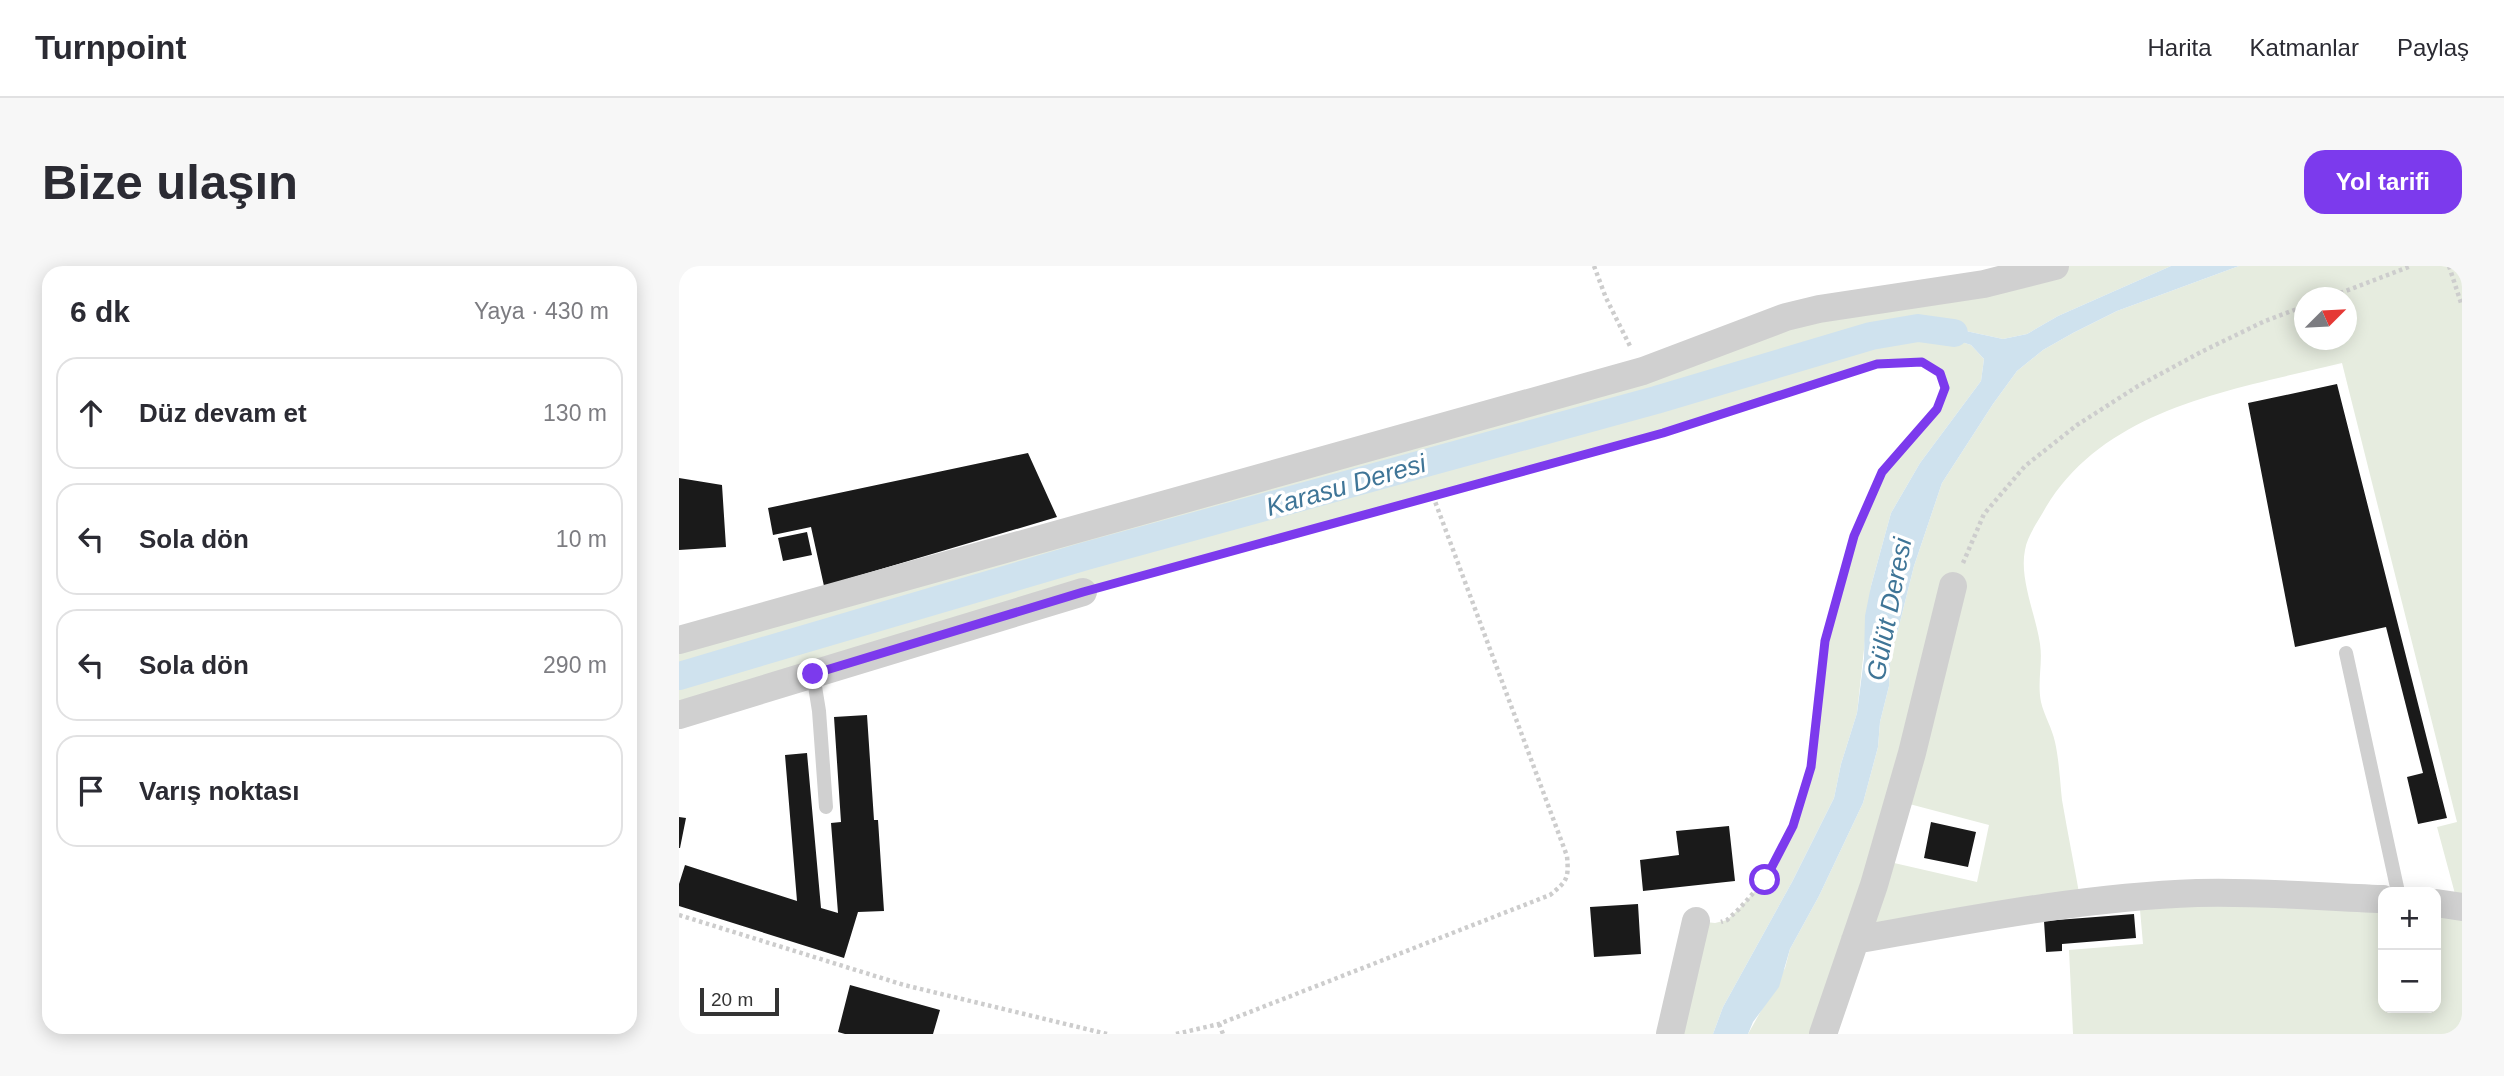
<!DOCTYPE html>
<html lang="tr">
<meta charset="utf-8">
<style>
body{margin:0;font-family:Helvetica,sans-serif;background:#f7f7f7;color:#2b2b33}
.controls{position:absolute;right:21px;bottom:21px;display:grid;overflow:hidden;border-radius:14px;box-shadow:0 4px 18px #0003}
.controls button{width:63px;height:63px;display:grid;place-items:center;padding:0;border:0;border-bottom:2px solid #e1e1e2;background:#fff;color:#2b2b33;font:35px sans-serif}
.compass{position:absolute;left:1615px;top:21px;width:63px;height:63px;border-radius:50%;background:#fff;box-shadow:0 4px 18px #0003;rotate:66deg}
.scale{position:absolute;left:21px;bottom:18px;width:79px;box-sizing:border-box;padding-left:7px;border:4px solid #333;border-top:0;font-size:19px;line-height:24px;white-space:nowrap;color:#333;-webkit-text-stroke:5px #fff;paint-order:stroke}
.stop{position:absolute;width:21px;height:21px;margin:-16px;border:5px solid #7c3aed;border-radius:50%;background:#fff}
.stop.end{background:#7c3aed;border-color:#fff;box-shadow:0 2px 7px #0008}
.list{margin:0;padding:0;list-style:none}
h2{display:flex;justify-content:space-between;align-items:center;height:91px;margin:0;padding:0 28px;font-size:30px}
h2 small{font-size:23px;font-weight:400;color:#7c7c81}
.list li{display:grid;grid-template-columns:46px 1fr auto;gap:21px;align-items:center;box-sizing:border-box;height:112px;margin:0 14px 14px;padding:0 14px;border:2px solid #e1e1e2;border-radius:21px}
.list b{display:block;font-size:26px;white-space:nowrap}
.list em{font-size:23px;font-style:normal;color:#7c7c81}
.icon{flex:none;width:38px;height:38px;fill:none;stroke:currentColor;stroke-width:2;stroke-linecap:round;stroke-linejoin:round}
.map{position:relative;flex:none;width:1783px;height:768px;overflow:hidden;border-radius:21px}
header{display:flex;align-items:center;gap:42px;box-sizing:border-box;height:98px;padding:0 35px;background:#fff;border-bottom:2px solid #e1e1e2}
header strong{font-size:33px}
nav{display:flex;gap:38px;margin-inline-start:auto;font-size:24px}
.intro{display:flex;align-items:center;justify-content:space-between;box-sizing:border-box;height:168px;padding:0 42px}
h1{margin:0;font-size:49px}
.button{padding:18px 32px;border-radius:21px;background:#7c3aed;color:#fff;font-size:24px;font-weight:700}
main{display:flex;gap:42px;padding:0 42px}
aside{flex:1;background:#fff;border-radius:21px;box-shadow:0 4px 18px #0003}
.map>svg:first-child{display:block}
.green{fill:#e6ecdf;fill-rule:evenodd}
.water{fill:#cfe2ee}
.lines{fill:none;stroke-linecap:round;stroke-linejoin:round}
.canal{stroke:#cfe2ee;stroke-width:28}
.building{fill:#1a1a1a}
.path{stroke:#cdcdcd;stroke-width:4.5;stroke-dasharray:3.5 3.5;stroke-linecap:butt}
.service{stroke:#d0d0d0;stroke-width:14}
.minor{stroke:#d0d0d0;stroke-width:28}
.route{stroke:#7c3aed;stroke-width:9}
.labels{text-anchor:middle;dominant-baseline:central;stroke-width:7;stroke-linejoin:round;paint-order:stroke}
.water-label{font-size:26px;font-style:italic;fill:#3f7597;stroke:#fff}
</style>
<header>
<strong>Turnpoint</strong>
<nav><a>Harita</a><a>Katmanlar</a><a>Paylaş</a></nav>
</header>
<div class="intro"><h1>Bize ulaşın</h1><a class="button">Yol tarifi</a></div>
<main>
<aside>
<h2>6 dk<small>Yaya · 430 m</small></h2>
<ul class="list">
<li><svg class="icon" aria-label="ahead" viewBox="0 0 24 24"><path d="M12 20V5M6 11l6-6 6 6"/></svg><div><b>Düz devam et</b></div><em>130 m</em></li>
<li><svg class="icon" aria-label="left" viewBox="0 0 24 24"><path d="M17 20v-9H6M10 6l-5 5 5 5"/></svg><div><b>Sola dön</b></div><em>10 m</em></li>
<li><svg class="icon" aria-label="left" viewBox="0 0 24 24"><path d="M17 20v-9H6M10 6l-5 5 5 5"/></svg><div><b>Sola dön</b></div><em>290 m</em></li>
<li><svg class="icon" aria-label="arrive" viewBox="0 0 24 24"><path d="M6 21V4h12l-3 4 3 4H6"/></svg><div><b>Varış noktası</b></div></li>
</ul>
</aside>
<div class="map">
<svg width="1783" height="768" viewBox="0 0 1783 768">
<rect width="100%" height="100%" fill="#fff"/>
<path class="green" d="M1376,0H1492L1379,50L1348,68L1324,73L1273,62L1243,63L1292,79L1305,93L1302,115L1241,197L1212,247L1192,320L1178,447L1162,498L1155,532L1113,616L1044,741L1034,768H991L1017,655L1036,657L1048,654L1060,643L1086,614L1114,560L1132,501L1146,375L1175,270L1203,206L1258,143L1266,123L1261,107L1243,95L1198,98L984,167L404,326L0,449V374L1020,84Z
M1560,0H1783V768H1394L1390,684L1464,678L1460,632L1704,633V742H1757V637L1779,639L1758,561L1778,556L1663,97C1558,123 1428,140 1367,241C1360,254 1348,270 1346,284C1340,313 1357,349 1361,378C1364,397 1358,416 1362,436C1365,449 1373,462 1376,476C1380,494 1381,515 1383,534C1389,569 1396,603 1402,638L1177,674L1144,768H1069L1106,702L1111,683L1140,630L1184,537L1199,481L1201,456L1210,420L1212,380L1219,364L1235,300L1263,217L1314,138L1338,105L1364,84L1394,67L1438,45ZM1626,32H1668V74H1626ZM1219,535L1310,559L1298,616L1202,594Z"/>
<path class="water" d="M1492,0H1560L1438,45L1394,67L1364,84L1338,105L1314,138L1263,217L1235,300L1219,364L1212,380L1210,420L1201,456L1199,481L1184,537L1140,630L1111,683L1100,721L1074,756L1069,768H1034L1044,741L1113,616L1155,532L1162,498L1178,447L1185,392L1186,350L1192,320L1212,247L1241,197L1302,115L1305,93L1292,79L1239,62H1273L1324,73L1348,68L1379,50Z"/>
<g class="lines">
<path class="canal" d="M0,410L407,290L977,134L1192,70L1239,62L1275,67"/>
</g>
<path class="building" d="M1658,118L1768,552L1739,558L1728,511L1744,507L1707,361L1616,381L1569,137Z
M349,187L378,251L145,320L132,261L94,269L89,242Z
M0,212L43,219L47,281L0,284Z
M128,266L133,289L104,295L99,272Z
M188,449L195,554H199L205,645L179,646L165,692L0,640V618L6,599L118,635L106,489L128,487L142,642L159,647L152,557L162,556L155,451Z
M0,551L7,552L1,582H0Z
M1252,556L1297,566L1289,601L1245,592Z
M1050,560L1056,615L964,625L961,594L1000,589L997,565Z
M959,638L962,688L915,691L911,641Z
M1455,648L1457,672L1383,678V685L1367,686L1365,655Z
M171,719L261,744L254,768H166L159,766Z"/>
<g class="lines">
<path class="path" d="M915,0L927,32L952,82
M1770,0L1783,40
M1648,32L1732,0
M1284,297L1305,248L1346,200L1398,159L1459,120L1524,85L1586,55L1626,40
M429,320L984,167L1198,98L1243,95L1261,107L1266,122L1258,143L1203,206L1175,270L1146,375L1132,501L1114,560L1086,614L1060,643L1048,654L1042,656
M0,649L225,719L428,768
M540,758L544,768
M497,768L540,758L871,629C888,615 890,613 888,590L754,230"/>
<path class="service" d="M1667,387L1719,626
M134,408L140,445L147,541"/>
<path class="minor" d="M0,374L964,105L1107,51L1140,43L1305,18L1376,0
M0,449L404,326
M1757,637L1783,641
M1176,674C1289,654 1404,631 1518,627C1580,625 1643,631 1704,633
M991,768L1017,655
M1144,768L1195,619L1233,487L1274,320"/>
</g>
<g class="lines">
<path class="route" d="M134,408L404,326L984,167L1198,98L1243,96L1261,107L1266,122L1258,143L1203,206L1175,270L1146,375L1132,501L1114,560L1086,614"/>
</g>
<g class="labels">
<g class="water-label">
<text transform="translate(667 219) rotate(-16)">Karasu Deresi</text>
<text transform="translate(1210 343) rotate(-79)">Gülüt Deresi</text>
</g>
</g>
</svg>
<div class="controls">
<button>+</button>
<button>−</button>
</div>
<svg class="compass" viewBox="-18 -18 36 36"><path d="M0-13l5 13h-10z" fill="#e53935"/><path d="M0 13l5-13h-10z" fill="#7c7c81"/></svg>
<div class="scale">20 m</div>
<div class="stop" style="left:1086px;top:614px"></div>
<div class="stop end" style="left:134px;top:408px"></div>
</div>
</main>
